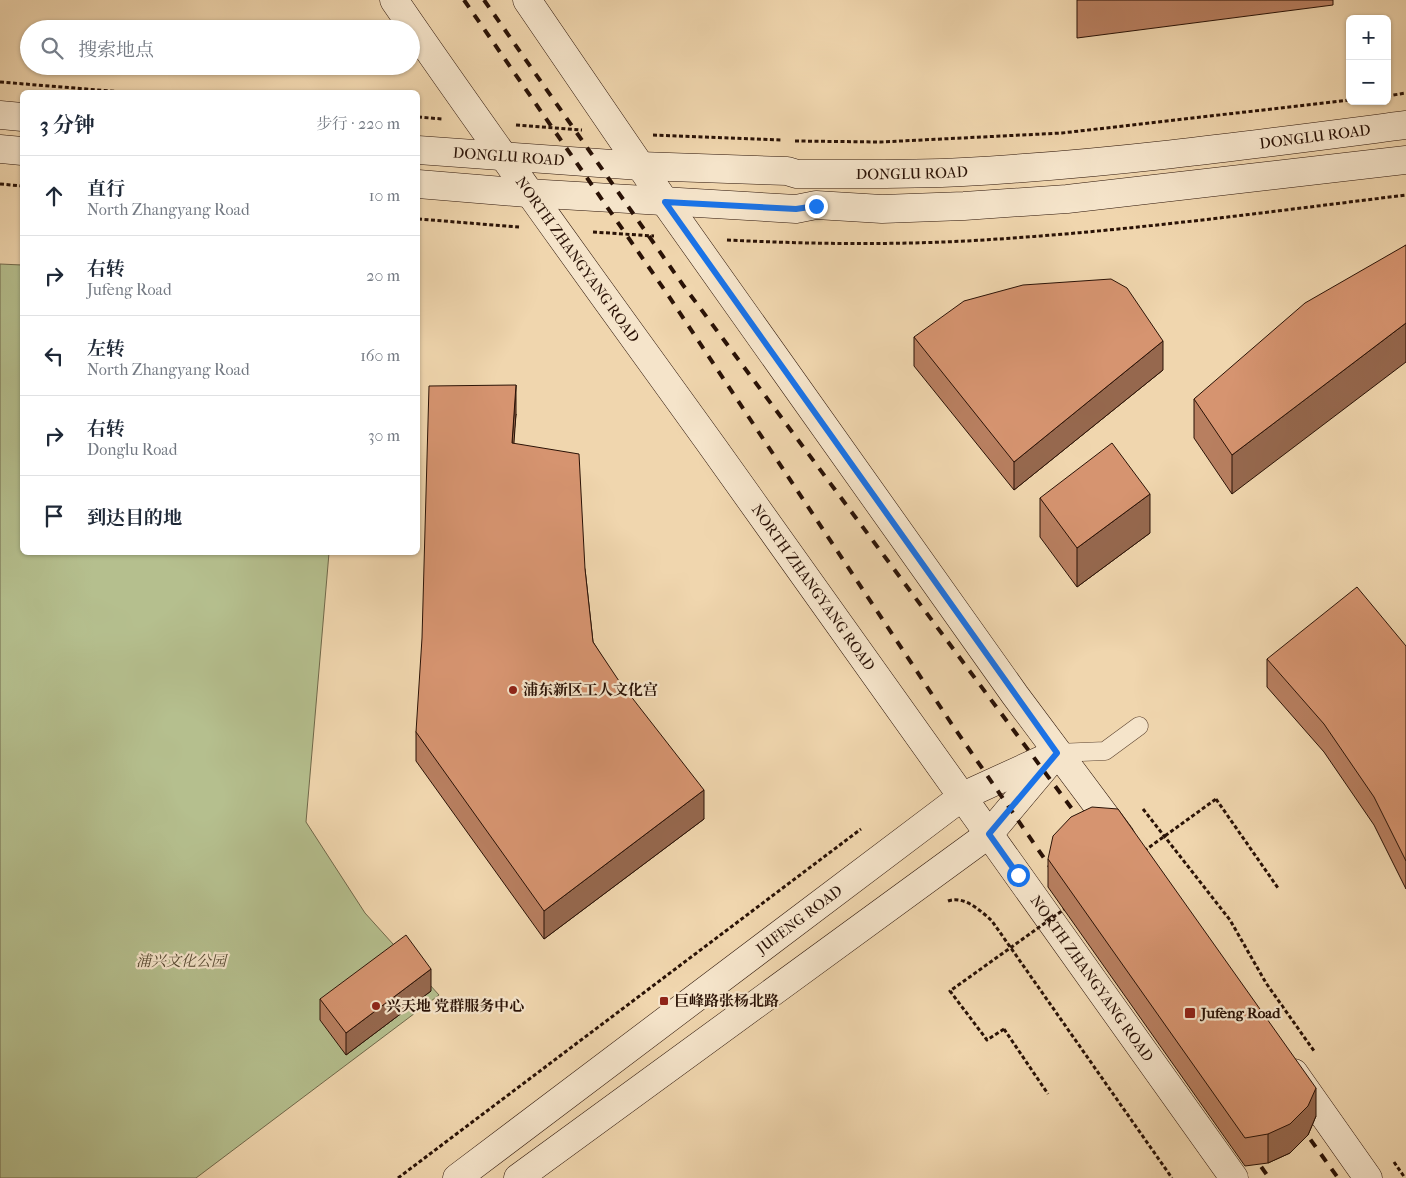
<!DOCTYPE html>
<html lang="zh">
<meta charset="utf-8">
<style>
body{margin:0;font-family:"IM FELL French Canon","Noto Serif SC",serif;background:#f2f2f3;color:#1f2937}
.controls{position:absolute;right:15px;top:15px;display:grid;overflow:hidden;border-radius:8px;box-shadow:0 1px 4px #0004}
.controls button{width:45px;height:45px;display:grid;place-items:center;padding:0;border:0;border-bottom:1px solid #e0e1e3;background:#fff;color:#1f2937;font:25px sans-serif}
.stop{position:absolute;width:15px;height:15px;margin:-11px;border:4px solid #1a73e8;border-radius:50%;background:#fff}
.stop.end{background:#1a73e8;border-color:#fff;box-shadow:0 1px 5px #0008}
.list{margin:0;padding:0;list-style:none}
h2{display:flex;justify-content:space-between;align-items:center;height:65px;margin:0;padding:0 20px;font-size:21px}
h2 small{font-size:16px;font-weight:400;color:#747a83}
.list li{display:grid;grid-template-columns:32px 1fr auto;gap:15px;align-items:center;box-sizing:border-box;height:80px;padding:0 20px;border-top:1px solid #e0e1e3}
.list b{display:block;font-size:19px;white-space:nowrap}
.list p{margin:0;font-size:16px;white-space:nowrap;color:#747a83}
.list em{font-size:16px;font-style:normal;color:#747a83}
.icon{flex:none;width:28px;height:28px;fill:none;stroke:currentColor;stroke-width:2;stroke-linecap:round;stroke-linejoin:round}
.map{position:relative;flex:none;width:1406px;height:1178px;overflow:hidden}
.search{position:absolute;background:#fff;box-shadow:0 1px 4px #0004;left:20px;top:20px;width:400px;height:55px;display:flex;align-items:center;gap:12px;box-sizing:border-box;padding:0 18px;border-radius:28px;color:#747a83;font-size:19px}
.panel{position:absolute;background:#fff;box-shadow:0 1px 4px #0004;left:20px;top:90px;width:400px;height:465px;border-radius:8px}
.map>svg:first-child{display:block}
.green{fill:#b5bf8e;stroke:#70684a}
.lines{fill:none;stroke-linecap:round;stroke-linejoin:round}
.service-casing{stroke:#5c4330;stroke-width:19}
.secondary-casing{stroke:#2a1206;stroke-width:29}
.path{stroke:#2a1206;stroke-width:3;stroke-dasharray:4 2.5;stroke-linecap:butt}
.service{stroke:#f5e4ca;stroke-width:18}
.secondary{stroke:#f5e4ca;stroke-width:28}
.rail{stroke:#2a1206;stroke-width:4;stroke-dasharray:9 9;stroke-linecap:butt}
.path-bridge{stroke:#2a1206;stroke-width:3;stroke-dasharray:4 2.5;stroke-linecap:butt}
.wall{fill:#b87f60;stroke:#2a1206}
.shaded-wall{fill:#96684e;stroke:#2a1206}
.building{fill:#d69470;stroke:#2a1206}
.route{stroke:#1a73e8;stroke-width:6}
.poi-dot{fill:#8f2418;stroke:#f5e4ca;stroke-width:2}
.labels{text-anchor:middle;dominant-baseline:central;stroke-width:4.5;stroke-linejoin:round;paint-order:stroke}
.street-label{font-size:15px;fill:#2a1206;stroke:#f5e4ca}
.poi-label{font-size:15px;font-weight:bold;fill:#2a1206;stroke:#f5e4ca;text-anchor:start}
.park-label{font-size:15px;font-style:italic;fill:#54462f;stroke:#f5e4ca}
</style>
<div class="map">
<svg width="1406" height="1178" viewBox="0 0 1406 1178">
<rect width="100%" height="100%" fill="#f0d6ae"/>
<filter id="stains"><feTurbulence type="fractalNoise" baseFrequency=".004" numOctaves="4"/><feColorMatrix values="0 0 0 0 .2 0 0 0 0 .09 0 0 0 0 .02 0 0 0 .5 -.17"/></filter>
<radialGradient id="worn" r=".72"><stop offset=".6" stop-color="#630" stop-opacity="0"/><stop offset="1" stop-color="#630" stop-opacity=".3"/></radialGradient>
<path class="green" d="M0,264L22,265V552L329,553L306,822L365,913L439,995L196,1178H0Z"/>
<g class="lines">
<g class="service-casing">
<path id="service" d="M1057,753L1105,751L1139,726"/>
</g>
<g class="secondary-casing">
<g id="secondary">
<path id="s1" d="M394,0C498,152 607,300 715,450C888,692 1061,935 1234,1178"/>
<path d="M527,0L665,202L1015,695L1121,837"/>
<path d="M0,115L22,117"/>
<path d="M0,149L22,151"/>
<path id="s2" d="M418,150L640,166L787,171L797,174C852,174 908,175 963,172C1111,164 1259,144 1406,125"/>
<path d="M418,184L527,193L796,209L816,205L882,209L964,206L1067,199L1406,160"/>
<path d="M1294,1073L1368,1178"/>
<path id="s3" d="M457,1178L963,796L1057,753"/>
<path d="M518,1178L989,834L1051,760"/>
</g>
</g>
<path class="path" d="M0,82L123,92
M1387,96L1406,93
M418,117L442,119
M516,125L582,130
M653,135L781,140
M795,141L881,142L1062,133L1350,100
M0,184L22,186
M418,219L519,227
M593,232L654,236
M727,240C807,244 886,245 966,241C1113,233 1260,213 1406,195
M1216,799L1278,888
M1143,809L1230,920L1266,983L1314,1051
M948,901C964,895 981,911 992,921L1172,1178
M1004,1029L1048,1094
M1394,1162L1405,1178
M398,1178L861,829"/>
<use href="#service" class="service"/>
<use href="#secondary" class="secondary"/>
<path class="rail" d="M464,0L668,295L951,723L1055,874
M484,0L683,285L1084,825
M1300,1125L1338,1178
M1251,1152L1269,1178"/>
<path class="path-bridge" d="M1144,851L1216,799
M1004,1029L987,1040L950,991L1066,908"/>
</g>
<path class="wall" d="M1077,0H1333V5L1077,38Z
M1406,245L1232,494L1194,438V399Z
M914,337L1163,370L1014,490L914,366Z
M516,414L513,443L585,569L593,642L704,819L544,939L416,761V732Z
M1040,498L1150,533L1077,587L1040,537Z
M1406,646V889L1374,825L1324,752L1267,687V659Z
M1048,859L1316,1116L1308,1135L1290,1153L1268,1163L1245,1166L1048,887Z
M431,991L346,1055L320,1020V999Z"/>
<path class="shaded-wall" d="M1406,323V362L1232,494V455Z
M1163,341V370L1014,490V462Z
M516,385V414L512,471V443Z
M1150,494V533L1077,587V548Z
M704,790V819L544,939V911Z
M431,969V991L346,1055V1033Z
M1316,1088V1116L1308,1135L1290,1153L1268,1163V1134Z"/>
<path class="building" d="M1406,245V323L1232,455L1194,399L1305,303Z
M1111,279L1127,288L1163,341L1014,462L914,337L964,301L1023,285Z
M516,385L512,443L579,454L585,569L593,642L619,681L704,790L544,911L416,732L422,638L429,386Z
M1112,443L1150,494L1077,548L1040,498Z
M1357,587L1406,646V861L1374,797L1324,724L1267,659Z
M1092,807L1118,809L1316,1088L1308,1106L1290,1124L1268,1134L1245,1138L1048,859L1053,836L1071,817Z
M406,935L431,969L346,1033L320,999Z"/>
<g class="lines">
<path class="route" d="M816,206L796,209L665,202L1057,753L989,834L1018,875"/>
</g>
<g class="poi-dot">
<circle cx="513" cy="690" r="5"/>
<rect x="659" y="996" width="10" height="10" rx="2.5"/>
<circle cx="376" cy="1006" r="5"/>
<rect x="1184" y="1007" width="12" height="12" rx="2.5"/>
</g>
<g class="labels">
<g class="street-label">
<text stroke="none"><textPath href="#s2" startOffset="900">DONGLU ROAD</textPath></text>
<text stroke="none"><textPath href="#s2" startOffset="91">DONGLU ROAD</textPath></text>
<text stroke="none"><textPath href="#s2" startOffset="495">DONGLU ROAD</textPath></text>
<text stroke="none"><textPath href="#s1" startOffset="318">NORTH ZHANGYANG ROAD</textPath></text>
<text stroke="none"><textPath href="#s1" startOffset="722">NORTH ZHANGYANG ROAD</textPath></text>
<text stroke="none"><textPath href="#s3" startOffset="429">JUFENG ROAD</textPath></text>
<text stroke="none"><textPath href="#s1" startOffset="1202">NORTH ZHANGYANG ROAD</textPath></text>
</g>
<g class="poi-label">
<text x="523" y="690">浦东新区工人文化宫</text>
<text x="674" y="1001">巨峰路张杨北路</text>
<text x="386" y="1006">兴天地 党群服务中心</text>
<text x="1201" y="1013">Jufeng Road</text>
</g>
<g class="park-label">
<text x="181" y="961">浦兴文化公园</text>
</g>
</g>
<rect width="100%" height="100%" filter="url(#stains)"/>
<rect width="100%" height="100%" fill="url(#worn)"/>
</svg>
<div class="controls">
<button>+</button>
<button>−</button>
</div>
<div class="stop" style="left:1018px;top:875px"></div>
<div class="stop end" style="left:816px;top:206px"></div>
<div class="search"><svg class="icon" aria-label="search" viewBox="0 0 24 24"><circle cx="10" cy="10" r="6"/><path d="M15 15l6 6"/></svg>搜索地点</div>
<section class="panel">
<h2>3 分钟<small>步行 · 220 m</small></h2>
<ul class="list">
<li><svg class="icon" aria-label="ahead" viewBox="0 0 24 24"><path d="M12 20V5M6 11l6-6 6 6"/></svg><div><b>直行</b><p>North Zhangyang Road</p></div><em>10 m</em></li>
<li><svg class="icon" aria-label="right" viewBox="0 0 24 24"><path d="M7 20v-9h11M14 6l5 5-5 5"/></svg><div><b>右转</b><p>Jufeng Road</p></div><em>20 m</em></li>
<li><svg class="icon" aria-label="left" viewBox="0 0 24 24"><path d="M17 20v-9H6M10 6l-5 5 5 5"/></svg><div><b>左转</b><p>North Zhangyang Road</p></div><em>160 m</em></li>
<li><svg class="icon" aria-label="right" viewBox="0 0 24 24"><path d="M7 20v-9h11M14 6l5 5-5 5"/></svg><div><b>右转</b><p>Donglu Road</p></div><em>30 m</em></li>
<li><svg class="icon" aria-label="arrive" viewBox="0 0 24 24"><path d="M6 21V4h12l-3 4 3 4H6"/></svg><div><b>到达目的地</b></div></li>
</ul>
</section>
</div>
